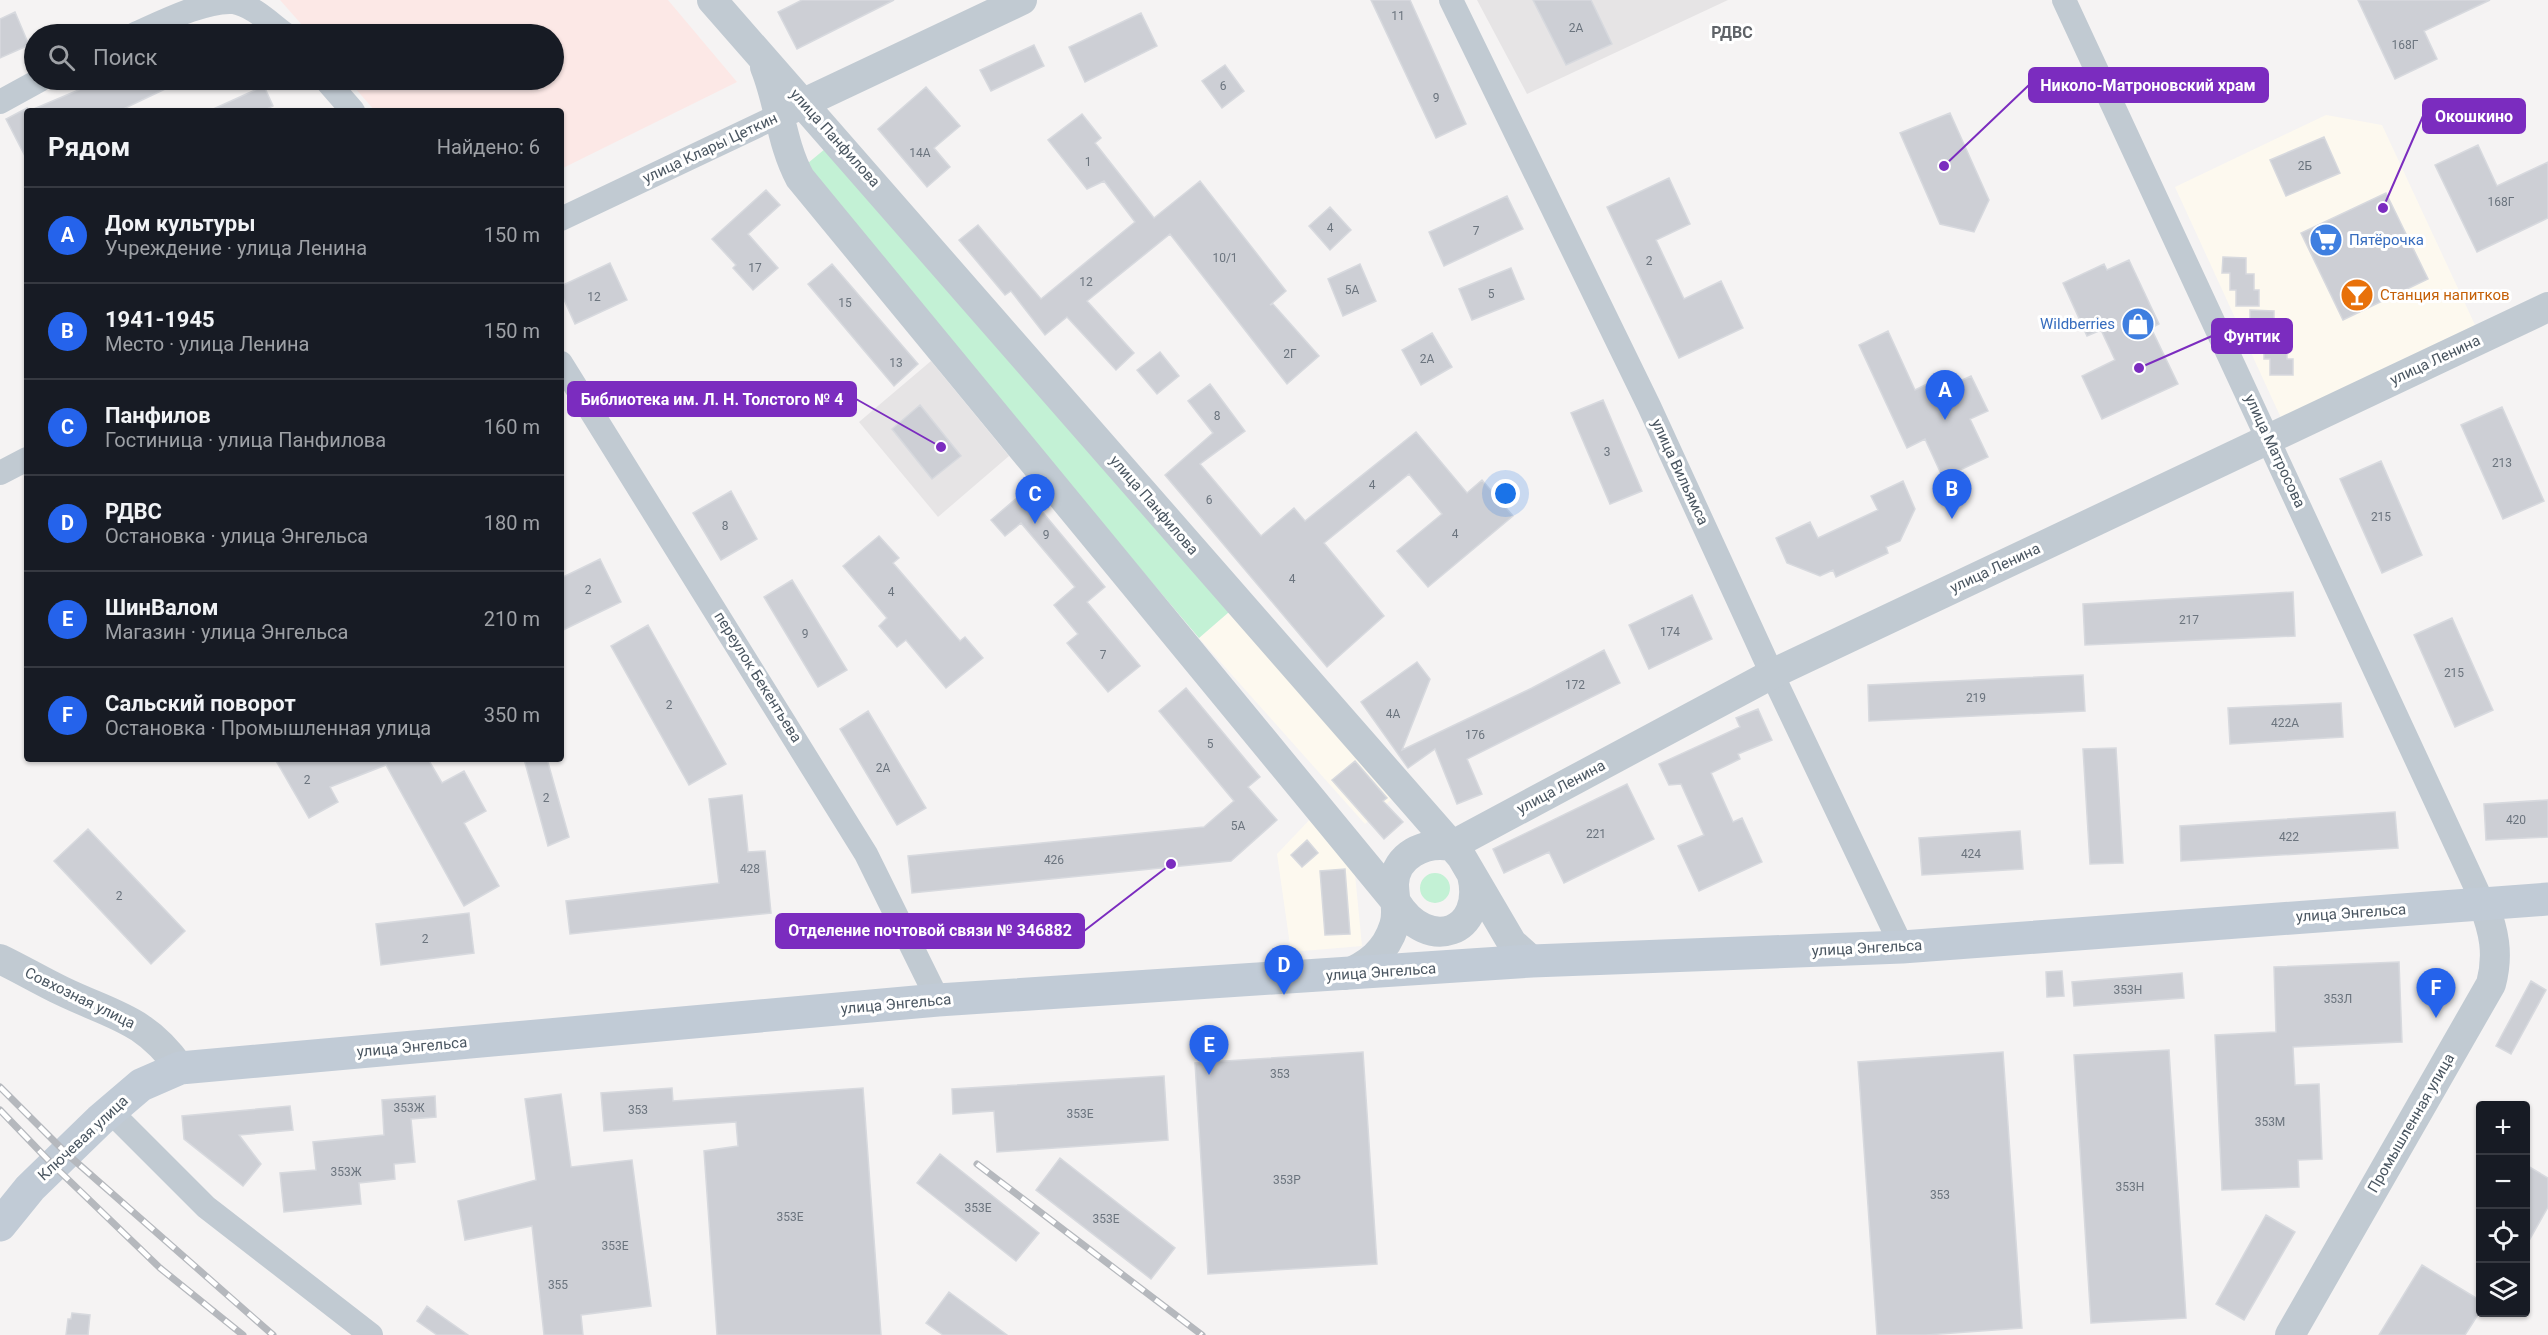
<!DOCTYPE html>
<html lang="ru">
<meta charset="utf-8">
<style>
body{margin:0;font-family:Roboto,sans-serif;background:#242831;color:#f1f3f6}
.controls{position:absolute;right:18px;bottom:18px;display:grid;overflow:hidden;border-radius:6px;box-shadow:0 2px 4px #0004}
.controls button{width:54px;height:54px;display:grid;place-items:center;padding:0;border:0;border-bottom:2px solid #363941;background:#171b24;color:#f1f3f6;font:30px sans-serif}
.you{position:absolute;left:1506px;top:494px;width:21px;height:21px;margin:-15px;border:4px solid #fff;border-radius:50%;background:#1a73e8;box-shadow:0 0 0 9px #1a73e833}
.badge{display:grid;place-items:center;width:39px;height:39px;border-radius:50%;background:#2563eb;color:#fff;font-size:20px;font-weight:700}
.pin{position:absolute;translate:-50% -50px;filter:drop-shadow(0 2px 3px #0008)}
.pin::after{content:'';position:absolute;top:32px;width:21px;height:18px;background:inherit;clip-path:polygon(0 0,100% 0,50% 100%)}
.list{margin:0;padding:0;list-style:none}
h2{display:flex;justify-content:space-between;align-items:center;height:78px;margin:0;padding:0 24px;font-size:26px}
h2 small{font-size:20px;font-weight:400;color:#9ea1a6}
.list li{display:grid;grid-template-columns:39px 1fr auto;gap:18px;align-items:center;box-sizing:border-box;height:96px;padding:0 24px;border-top:2px solid #363941}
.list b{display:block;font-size:22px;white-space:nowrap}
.list p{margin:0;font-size:20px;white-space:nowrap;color:#9ea1a6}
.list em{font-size:20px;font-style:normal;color:#9ea1a6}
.icon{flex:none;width:33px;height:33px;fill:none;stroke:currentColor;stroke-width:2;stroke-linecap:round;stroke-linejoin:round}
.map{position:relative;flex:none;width:2548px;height:1335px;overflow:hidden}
.search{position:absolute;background:#171b24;box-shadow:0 2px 4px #0004;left:24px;top:24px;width:540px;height:66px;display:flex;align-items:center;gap:15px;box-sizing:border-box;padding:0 21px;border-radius:33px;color:#9ea1a6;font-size:22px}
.panel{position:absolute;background:#171b24;box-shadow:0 2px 4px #0004;left:24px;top:108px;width:540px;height:654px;border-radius:6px}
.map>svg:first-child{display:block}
.commercial{fill:#fdf9ef}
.education{fill:#e6e4e5}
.medical{fill:#fce8e6}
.green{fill:#c3f1d5}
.building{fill:#cdcfd5;stroke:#d7d9de;stroke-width:1.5}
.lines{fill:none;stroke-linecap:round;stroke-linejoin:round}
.minor{stroke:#c1cad2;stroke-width:24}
.tertiary{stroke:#c1cad2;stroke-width:30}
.secondary{stroke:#c1cbd6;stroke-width:33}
.rail-casing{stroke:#b5b8bd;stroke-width:7}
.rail{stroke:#fff;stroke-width:4.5;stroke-dasharray:14;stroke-linecap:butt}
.labels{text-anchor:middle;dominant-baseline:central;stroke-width:6;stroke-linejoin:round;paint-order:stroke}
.number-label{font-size:12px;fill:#6b747e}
.street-label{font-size:15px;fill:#4a5661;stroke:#fff}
.shop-label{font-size:15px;fill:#366cbe;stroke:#fff;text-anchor:start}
.food-label{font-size:15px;fill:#c56008;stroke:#fff;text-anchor:start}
.neighbourhood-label{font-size:16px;font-weight:bold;fill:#5f6368;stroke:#fff}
.leader{fill:none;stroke:#7b2cbf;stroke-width:2}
.callout-dot{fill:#7b2cbf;stroke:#fff;stroke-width:2}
.callout{fill:#7b2cbf;stroke:#7b2cbf;stroke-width:2}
.callout-label{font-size:16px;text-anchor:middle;font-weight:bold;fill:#fff}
</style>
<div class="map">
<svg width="2548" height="1335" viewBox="0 0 2548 1335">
<rect width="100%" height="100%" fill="#f5f3f3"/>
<path class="commercial" d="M2326,115L2382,125L2475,325L2281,418L2175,187Z
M1229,612L1395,796L1365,824L1199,638Z
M1315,814L1354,864L1362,946L1291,952L1277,854Z"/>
<path class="education" d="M1477,0H1728L1527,94Z
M931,361L1009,456L938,517L859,422Z"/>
<path class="medical" d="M280,0H668L737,82L561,169V111H375L348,80H554V34H310Z"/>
<path class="green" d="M831,144L1229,612L1199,638L802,168Z
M1420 888a15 15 0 1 1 30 0a15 15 0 1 1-30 0Z"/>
<path class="building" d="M802,0H894L797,49L778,12Z
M1371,0H1410L1466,124L1436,138Z
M1533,0H1591L1612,44L1566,65Z
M2358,0H2490L2424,31L2437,59L2395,79Z
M15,12L29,45L0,58V19Z
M1141,13L1157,46L1085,82L1069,47Z
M1034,45L1044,66L991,91L980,70Z
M1225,65L1244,91L1222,108L1202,81Z
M102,80H184L119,111H29Z
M264,86L273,106L263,111H209Z
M926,87L960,126L934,148L950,167L927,187L878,129Z
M27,108V160L6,119Z
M1950,113L1989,200L1974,232L1940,224L1900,133Z
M1082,114L1101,138L1095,143L1154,218L1200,181L1286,291L1270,305L1273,304L1319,356L1287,384L1170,234L1087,301L1134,353L1116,370L1067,317L1045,335L1011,291L1005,295L959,240L978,225L1041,299L1135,222L1104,181L1087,189L1048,140Z
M2324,137L2340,173L2286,196L2270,160Z
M2478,145L2497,186L2548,162V218L2477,252L2435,165Z
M1669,178L1690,224L1656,240L1684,299L1721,281L1743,328L1679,358L1607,207Z
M766,190L780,205L748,234L778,268L753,290L733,268L736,265L712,239Z
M2386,193L2428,279L2343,320L2301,233Z
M1507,196L1523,229L1444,266L1429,232Z
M1330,207L1351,230L1330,250L1309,226Z
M2223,257L2246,258V274H2254V290H2259V306H2236V290H2230V273H2222Z
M2129,260L2159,324L2151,328L2178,384L2102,419L2082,376L2115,360L2101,330L2087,336L2063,283L2104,264L2107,270Z
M610,263L627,300L575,324L561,293V286Z
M832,264L918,364L894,386L808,284Z
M1360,264L1376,301L1343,316L1328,279Z
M1511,268L1524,299L1472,320L1459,289Z
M2250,310L2274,311V327H2280L2279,343H2287V359H2293V375H2270V359H2264V342H2256V326H2250Z
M1888,331L1915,390L1931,382L1936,392L1971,376L1988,411L1970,419L1988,457L1943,478L1925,439L1907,448L1859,345Z
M1432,333L1452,367L1421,385L1402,350Z
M1160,352L1179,376L1157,394L1137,370Z
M1210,384L1245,431L1200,464L1261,536L1294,508L1305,521L1416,432L1467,493L1482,480L1513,516L1428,587L1397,551L1442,514L1409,474L1324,543L1384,616L1327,667L1165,475L1213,433L1188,401Z
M1603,400L1642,491L1610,504L1571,413Z
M920,405L961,456L932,479L892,429Z
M2502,407L2544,501L2503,519L2461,425Z
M2381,461L2422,555L2382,573L2340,479Z
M1903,481L1915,509L1900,541L1886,547L1888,553L1836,577L1833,570L1820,576L1787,563L1776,538L1810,522L1818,538L1878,510L1871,496Z
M731,491L757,539L721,560L693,513Z
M1025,491L1105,587L1087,602L1140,666L1108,692L1067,643L1078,634L1054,605L1075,587L1021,523L1005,536L991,520Z
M879,536L899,558L893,563L960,641L965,637L983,658L946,688L906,640L897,647L879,626L887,618L843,566Z
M600,559L621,602L561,631V578Z
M792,580L847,670L818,687L764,597Z
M2293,592L2295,636L2085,645L2083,604Z
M1692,595L1712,639L1649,669L1629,625Z
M2452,618L2493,710L2455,727L2414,635Z
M648,625L726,764L689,785L611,646Z
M1604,650L1620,683L1467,759L1482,794L1457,804L1435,749L1408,768L1361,702L1417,662L1430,679L1402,750L1532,688Z
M2083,675L2085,711L1869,721L1868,685Z
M1186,688L1260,777L1248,787L1277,820L1231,861L912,893L908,856L1204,827L1234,801L1159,711Z
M2341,703L2343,737L2230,744L2228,708Z
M1758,709L1772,740L1738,754L1740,759L1711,773L1733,822L1742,818L1762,862L1699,891L1678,846L1704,835L1681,784L1669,785L1659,764L1740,727L1736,718Z
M868,711L926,808L897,825L840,729Z
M2116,748L2123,863L2090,864L2083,749Z
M275,759H428L442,783L464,771L486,811L464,823L499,886L464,906L386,765L330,787L338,802L309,818Z
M524,759H547L569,837L548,846Z
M1355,761L1387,798L1383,801L1403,822L1384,839L1332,780Z
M1627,784L1654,839L1564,883L1549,852L1504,873L1493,849Z
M742,795L748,852L765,851L771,913L570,934L566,901L719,883L709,799Z
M2548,800V837L2486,840L2484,804Z
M2395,812L2398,848L2181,861L2180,826Z
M88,829L185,931L151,964L54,861Z
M2020,831L2023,869L1922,875L1919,838Z
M1307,840L1318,853L1302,867L1291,855Z
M1345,869L1350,934L1325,935L1320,871Z
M469,913L474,953L381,965L376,924Z
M2399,962L2402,1042L2293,1047L2295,1085L2319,1084L2322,1159L2298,1160L2299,1187L2222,1190L2215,1035L2276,1032L2274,967Z
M2062,971L2064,996L2047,997L2046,972Z
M2182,973L2184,998L2074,1006L2072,982Z
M2531,981L2546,990L2511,1054L2496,1046Z
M2169,1050L2186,1318L2091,1323L2074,1055Z
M1363,1052L1377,1264L1208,1274L1195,1063Z
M2003,1052L2022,1328L1926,1335H1877L1858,1062Z
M1164,1076L1168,1140L997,1152L994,1111L953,1114L952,1089Z
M672,1088L673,1101L863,1088L881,1335H717L704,1151L738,1146L736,1122L604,1131L601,1093Z
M561,1094L571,1167L632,1160L651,1306L581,1315L583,1335H544L532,1226L465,1240L458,1201L536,1180L525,1099Z
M435,1096L436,1117L411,1119L415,1162L394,1164L395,1179L359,1183L361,1204L284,1212L280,1173L316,1170L313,1142L384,1135L382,1100Z
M290,1106L293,1130L239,1135L261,1164L243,1186L184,1139L182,1116Z
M940,1154L1039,1233L1016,1261L917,1183Z
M1060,1158L1175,1248L1151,1279L1036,1190Z
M2526,1165L2548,1178V1207L2526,1246Z
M2266,1215L2295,1232L2244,1320L2216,1304Z
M2422,1265L2481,1301V1310L2465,1335H2379Z
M949,1292L1007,1335H943L926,1323Z
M427,1306L468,1335H437L417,1321Z
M72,1313L90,1315L88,1335H66L68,1319H71Z"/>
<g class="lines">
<path class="minor" d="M1451,0L1649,406L1772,674L1902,947
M2064,0L2483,903
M135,34C160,23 205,0 233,2C252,5 270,23 285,34
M326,80L353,111
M0,102L40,80
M561,219L780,115
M561,363L866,854L938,1000
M0,473L27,459
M110,1111L206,1207L371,1335"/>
<path class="tertiary" d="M712,0L1461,856L1512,943L1532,961
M765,67C780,104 781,143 800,178L1396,902C1428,954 1486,933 1472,875
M789,110L1022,0
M1451,846L1772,674L2548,307
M0,959C21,969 41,981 62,991C114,1016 144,1018 180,1068
M1344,975C1368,965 1386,952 1394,926C1399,912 1394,898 1394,884C1395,855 1426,841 1451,846
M2290,1335L2491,984C2499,954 2494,931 2483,903"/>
<path class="secondary" d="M0,1225L30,1188L100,1120L141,1085L180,1068L938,1000L1532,961L1902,947L2548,899"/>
<g class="rail-casing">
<path id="rail" d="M0,1087L66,1153L273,1335
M0,1110L53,1165L160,1268L243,1335
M977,1164L1202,1335"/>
</g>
<use href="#rail" class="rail"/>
</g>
<defs>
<g id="supermarket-disc" transform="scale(1.725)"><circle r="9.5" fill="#3f7fe0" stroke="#fff"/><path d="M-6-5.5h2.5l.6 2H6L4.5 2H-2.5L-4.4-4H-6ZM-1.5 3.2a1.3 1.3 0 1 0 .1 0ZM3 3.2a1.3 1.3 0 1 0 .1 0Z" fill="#fff"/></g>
<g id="bar-disc" transform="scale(1.725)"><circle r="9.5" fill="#e8710a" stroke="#fff"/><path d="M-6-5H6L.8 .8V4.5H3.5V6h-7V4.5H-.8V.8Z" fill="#fff"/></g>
<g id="shop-disc" transform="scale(1.725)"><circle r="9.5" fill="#3f7fe0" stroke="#fff"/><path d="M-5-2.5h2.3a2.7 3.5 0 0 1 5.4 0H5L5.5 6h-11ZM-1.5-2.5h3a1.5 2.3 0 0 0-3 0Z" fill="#fff"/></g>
</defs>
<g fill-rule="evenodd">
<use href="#supermarket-disc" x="2326" y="240"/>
<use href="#bar-disc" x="2357" y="295"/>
<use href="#shop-disc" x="2138" y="324"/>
</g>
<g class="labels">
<g class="number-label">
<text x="1398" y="16">11</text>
<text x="1576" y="28">2А</text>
<text x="2405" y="45">168Г</text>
<text x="1223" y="86">6</text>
<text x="1436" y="98">9</text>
<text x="920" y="153">14А</text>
<text x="1088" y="162">1</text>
<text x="2305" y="166">2Б</text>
<text x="2501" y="202">168Г</text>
<text x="1330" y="228">4</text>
<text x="1476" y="231">7</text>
<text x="1225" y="258">10/1</text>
<text x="1649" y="261">2</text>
<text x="755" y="268">17</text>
<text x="1086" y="282">12</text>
<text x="1352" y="290">5А</text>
<text x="1491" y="294">5</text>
<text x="594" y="297">12</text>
<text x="845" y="303">15</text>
<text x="1290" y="354">2Г</text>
<text x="1427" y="359">2А</text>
<text x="896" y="363">13</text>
<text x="1217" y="416">8</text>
<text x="1607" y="452">3</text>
<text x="2502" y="463">213</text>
<text x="1372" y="485">4</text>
<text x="1209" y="500">6</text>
<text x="2381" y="517">215</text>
<text x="725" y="526">8</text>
<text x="1455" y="534">4</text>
<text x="1046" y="535">9</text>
<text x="1292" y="579">4</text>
<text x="588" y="590">2</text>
<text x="891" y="592">4</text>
<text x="2189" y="620">217</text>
<text x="1670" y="632">174</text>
<text x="805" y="634">9</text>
<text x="1103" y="655">7</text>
<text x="2454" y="673">215</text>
<text x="1575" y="685">172</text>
<text x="1976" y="698">219</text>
<text x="669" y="705">2</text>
<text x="1393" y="714">4А</text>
<text x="2285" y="723">422А</text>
<text x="1475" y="735">176</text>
<text x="1210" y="744">5</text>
<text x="883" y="768">2А</text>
<text x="307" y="780">2</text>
<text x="546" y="798">2</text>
<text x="2516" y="820">420</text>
<text x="1238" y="826">5А</text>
<text x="1596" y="834">221</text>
<text x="2289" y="837">422</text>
<text x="1971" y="854">424</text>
<text x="1054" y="860">426</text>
<text x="750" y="869">428</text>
<text x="119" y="896">2</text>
<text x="425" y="939">2</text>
<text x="2128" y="990">353Н</text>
<text x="2338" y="999">353Л</text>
<text x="1280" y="1074">353</text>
<text x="409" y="1108">353Ж</text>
<text x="638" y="1110">353</text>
<text x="1080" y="1114">353Е</text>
<text x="2270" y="1122">353М</text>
<text x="346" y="1172">353Ж</text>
<text x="1287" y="1180">353Р</text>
<text x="2130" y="1187">353Н</text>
<text x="1940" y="1195">353</text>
<text x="978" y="1208">353Е</text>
<text x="790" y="1217">353Е</text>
<text x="1106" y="1219">353Е</text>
<text x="615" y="1246">353Е</text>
<text x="558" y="1285">355</text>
</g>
<g class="street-label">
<text transform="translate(835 138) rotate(48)">улица Панфилова</text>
<text transform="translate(710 148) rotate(-25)">улица Клары Цеткин</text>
<text transform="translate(2435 360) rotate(-25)">улица Ленина</text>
<text transform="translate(2275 451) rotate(65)">улица Матросова</text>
<text transform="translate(1680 472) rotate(65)">улица Вильямса</text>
<text transform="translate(1154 505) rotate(49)">улица Панфилова</text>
<text transform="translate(1995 568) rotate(-25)">улица Ленина</text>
<text transform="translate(758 677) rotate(58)">переулок Бекентьева</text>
<text transform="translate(1561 787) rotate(-28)">улица Ленина</text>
<text transform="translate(2351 913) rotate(-4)">улица Энгельса</text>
<text transform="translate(1867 948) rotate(-3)">улица Энгельса</text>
<text transform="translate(1381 972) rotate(-4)">улица Энгельса</text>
<text transform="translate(80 998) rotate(26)">Совхозная улица</text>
<text transform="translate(896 1004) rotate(-5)">улица Энгельса</text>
<text transform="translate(412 1047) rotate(-5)">улица Энгельса</text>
<text transform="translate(2411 1123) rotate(-60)">Промышленная улица</text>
<text transform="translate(83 1138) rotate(-43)">Ключевая улица</text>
</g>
<g class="shop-label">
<text x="2349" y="240">Пятёрочка</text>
<text x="2115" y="324" text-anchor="end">Wildberries</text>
</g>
<g class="food-label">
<text x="2380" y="295">Станция напитков</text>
</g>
<g class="neighbourhood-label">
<text x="1732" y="32">РДВС</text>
</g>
</g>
<path class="leader" d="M1944 166L2029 85M2383 208L2423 116M2139 368L2212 336M941 447L856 399M1171 864L1084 931"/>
<g class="callout-dot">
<circle cx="1944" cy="166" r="6"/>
<circle cx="2383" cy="208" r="6"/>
<circle cx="2139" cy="368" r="6"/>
<circle cx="941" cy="447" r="6"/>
<circle cx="1171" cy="864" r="6"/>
</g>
<g class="callout">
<rect x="2029" y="68" width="239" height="34" rx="6"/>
<rect x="2423" y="99" width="102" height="34" rx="6"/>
<rect x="2212" y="319" width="80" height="34" rx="6"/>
<rect x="568" y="382" width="288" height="34" rx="6"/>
<rect x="776" y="914" width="308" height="34" rx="6"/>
</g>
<g class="callout-label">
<text x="2148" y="91">Николо-Матроновский храм</text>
<text x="2474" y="122">Окошкино</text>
<text x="2252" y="342">Фунтик</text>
<text x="712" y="405">Библиотека им. Л. Н. Толстого № 4</text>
<text x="930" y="936">Отделение почтовой связи № 346882</text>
</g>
</svg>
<div class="controls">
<button>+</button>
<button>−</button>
<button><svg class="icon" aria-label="locate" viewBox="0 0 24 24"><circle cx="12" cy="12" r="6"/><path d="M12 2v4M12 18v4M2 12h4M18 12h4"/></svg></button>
<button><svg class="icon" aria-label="layers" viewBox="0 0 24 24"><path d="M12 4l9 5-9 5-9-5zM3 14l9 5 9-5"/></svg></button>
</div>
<div class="you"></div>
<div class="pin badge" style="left:1945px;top:420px">A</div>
<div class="pin badge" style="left:1952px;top:519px">B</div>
<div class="pin badge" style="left:1035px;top:524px">C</div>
<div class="pin badge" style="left:1284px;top:995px">D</div>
<div class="pin badge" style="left:1209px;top:1075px">E</div>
<div class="pin badge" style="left:2436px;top:1018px">F</div>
<div class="search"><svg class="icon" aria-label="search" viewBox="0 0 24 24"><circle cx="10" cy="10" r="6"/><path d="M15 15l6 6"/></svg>Поиск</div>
<section class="panel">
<h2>Рядом<small>Найдено: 6</small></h2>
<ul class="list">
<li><span class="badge">A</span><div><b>Дом культуры</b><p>Учреждение · улица Ленина</p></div><em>150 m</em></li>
<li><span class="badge">B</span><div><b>1941-1945</b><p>Место · улица Ленина</p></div><em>150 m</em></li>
<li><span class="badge">C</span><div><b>Панфилов</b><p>Гостиница · улица Панфилова</p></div><em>160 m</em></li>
<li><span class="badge">D</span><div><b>РДВС</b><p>Остановка · улица Энгельса</p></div><em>180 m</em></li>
<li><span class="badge">E</span><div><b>ШинВалом</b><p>Магазин · улица Энгельса</p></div><em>210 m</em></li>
<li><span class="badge">F</span><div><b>Сальский поворот</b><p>Остановка · Промышленная улица</p></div><em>350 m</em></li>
</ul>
</section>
</div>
